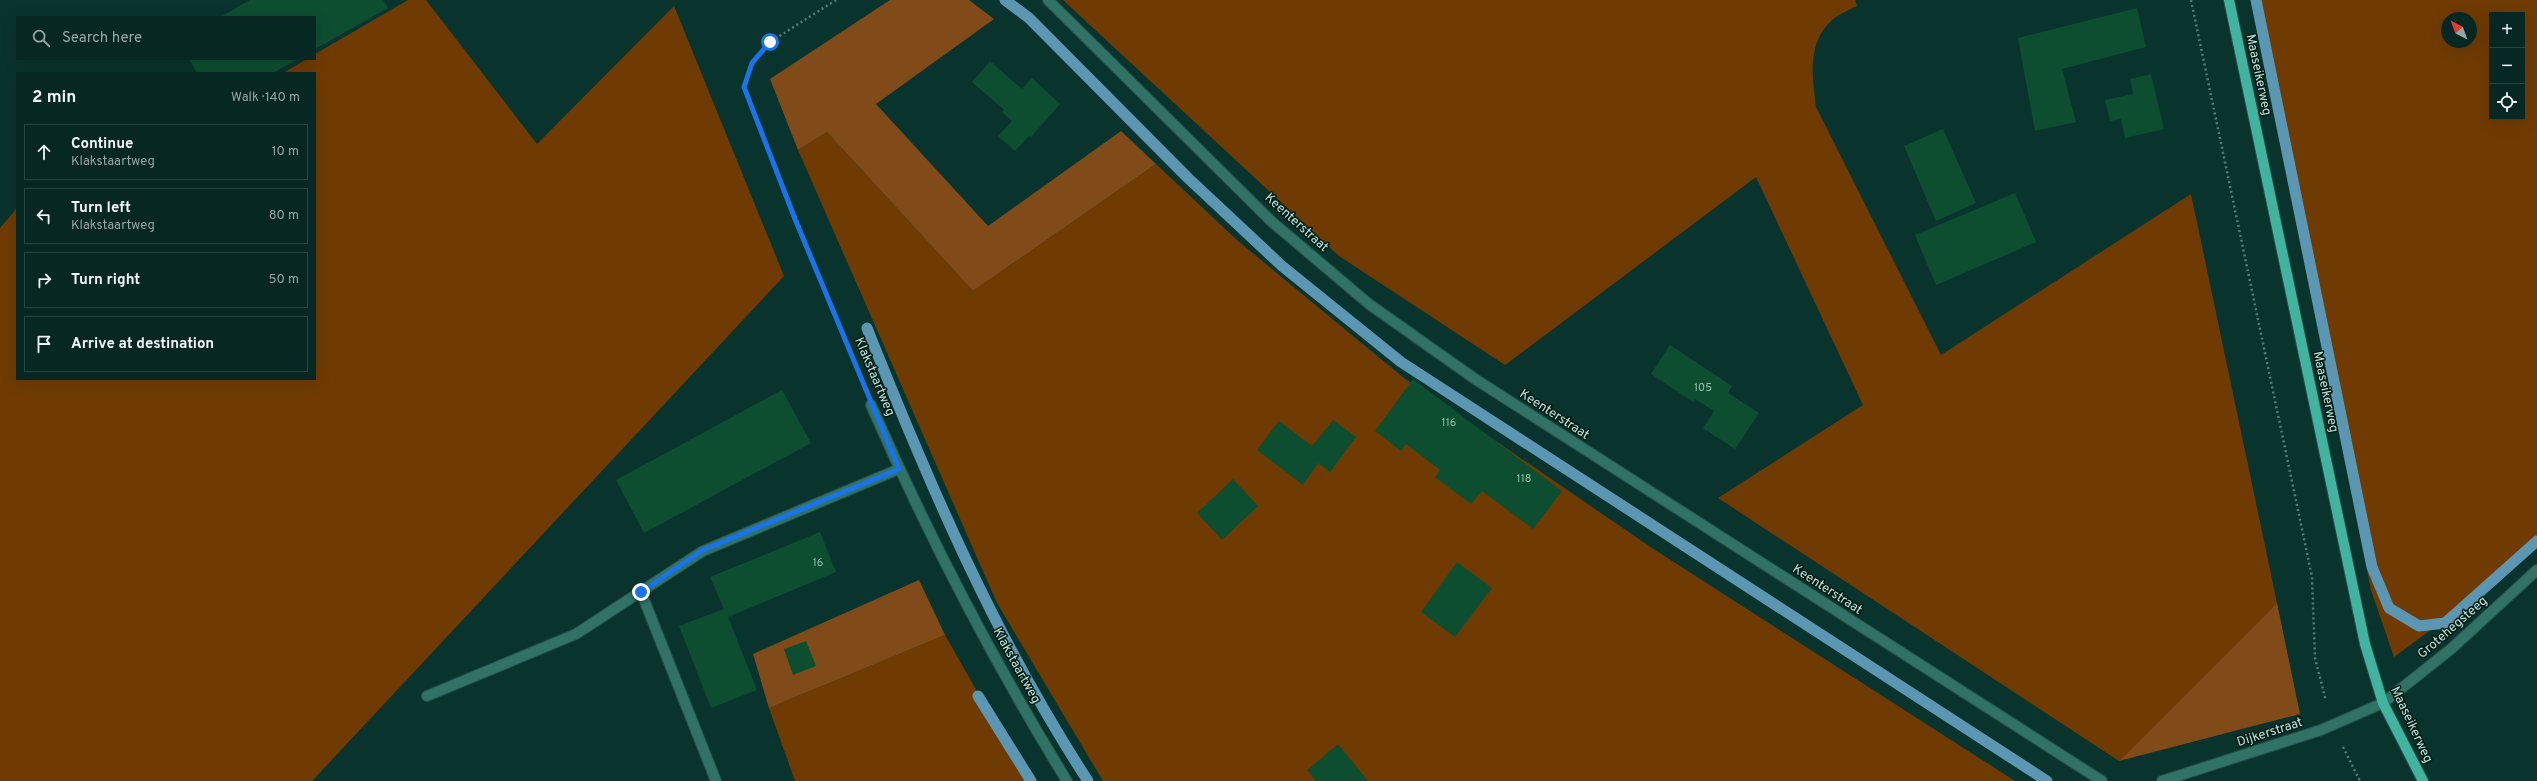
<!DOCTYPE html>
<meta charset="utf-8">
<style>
body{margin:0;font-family:Overpass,sans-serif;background:#15332f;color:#f1f3f6}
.controls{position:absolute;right:12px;top:12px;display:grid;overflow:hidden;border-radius:0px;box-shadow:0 4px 16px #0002}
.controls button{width:36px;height:36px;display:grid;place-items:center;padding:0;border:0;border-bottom:1px solid #284440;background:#072722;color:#f1f3f6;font:20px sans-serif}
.compass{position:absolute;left:2441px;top:12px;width:36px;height:36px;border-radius:50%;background:#072722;box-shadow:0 4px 16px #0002;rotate:319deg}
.stop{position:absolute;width:12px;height:12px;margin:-9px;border:3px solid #1a73e8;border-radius:50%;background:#fff}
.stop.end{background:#1a73e8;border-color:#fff;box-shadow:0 1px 4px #0008}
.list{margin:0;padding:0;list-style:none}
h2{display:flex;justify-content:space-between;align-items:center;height:52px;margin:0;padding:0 16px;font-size:17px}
h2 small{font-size:13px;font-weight:400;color:#98a5a5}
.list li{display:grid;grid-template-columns:26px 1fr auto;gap:12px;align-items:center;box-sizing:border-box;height:56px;margin:0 8px 8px;padding:0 8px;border:1px solid #284440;border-radius:0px}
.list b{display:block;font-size:15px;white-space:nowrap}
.list p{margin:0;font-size:13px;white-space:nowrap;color:#98a5a5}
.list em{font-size:13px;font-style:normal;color:#98a5a5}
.icon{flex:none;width:22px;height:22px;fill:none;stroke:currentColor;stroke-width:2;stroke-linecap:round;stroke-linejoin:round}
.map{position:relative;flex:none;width:2537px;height:781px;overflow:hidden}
.search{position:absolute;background:#072722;box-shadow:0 4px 16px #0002;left:16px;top:16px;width:300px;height:44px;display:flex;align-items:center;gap:10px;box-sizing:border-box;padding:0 14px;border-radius:0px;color:#98a5a5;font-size:15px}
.panel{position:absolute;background:#072722;box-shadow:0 4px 16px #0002;left:16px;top:72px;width:300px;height:308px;border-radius:0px}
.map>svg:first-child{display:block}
.green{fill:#703b03;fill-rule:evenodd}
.forest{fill:#814b19}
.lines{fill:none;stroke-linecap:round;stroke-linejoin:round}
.stream{stroke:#5b97b2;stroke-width:11}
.building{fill:#0d4e31}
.lane-casing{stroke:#265049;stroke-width:12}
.street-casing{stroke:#265049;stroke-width:12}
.primary-casing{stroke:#265049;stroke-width:12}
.path{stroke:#547d75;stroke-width:2.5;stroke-dasharray:2 3;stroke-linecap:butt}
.lane{stroke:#307366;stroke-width:10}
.street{stroke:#307366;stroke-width:10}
.primary{stroke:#41b39e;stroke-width:10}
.route{stroke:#1a73e8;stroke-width:5}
.labels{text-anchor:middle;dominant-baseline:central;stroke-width:3;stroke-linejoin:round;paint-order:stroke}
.number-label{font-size:11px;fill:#92beb0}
.street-label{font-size:13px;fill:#bee3da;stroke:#001b15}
</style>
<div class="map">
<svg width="2537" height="781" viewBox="0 0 2537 781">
<rect width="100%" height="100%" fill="#09342d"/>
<path class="green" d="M408,0H426L537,144L674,6L784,276L312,781H0V228L17,208V379H315V73H283L307,59H315V54Z
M1063,0H1855L1857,6C1849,10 1839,14 1832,20C1807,43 1812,76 1816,107L1941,355L2191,194L2277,603L2119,761L1718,498L1863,405L1756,177L1505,365L1339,256Z
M2254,0H2537V542L2455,612L2394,657L2371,590ZM2492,15H2522V117H2492ZM2447,18H2471V42H2447Z
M827,132L973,291L1156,164L1238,241L1404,378L1652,548L2015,781H1103L997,603L798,150Z
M945,635L1028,781H795L769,708Z"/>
<path class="forest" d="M890,0H969L994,19L876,104L988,226L1121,131L1156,164L973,291L827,132L798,150L770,79Z
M919,580L945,635L769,708L753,654Z
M2277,603L2300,714L2119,761Z"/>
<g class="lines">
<path class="stream" d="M1005,0L1029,18L1188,178L1282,266L1401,362L2047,781
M2256,0L2372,567L2389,608L2419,626L2445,623L2537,541
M867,328C929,484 996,640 1088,781
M978,696L1031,781"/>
</g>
<path class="building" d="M250,0H383L388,8L315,49V17H220Z
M2137,8L2146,47L2062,69L2076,122L2035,131L2018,38Z
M189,59H298L273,73H197Z
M990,61L1022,89L1032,78L1060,104L1031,137L1029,136L1015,151L998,136L1012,121L1002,112L1004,110L972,82Z
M2151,74L2164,129L2125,138L2121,119L2110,121L2105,100L2133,94L2130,79Z
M1943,129L1976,203L1936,221L1904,146Z
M2015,193L2036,242L1936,285L1915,235Z
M1670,345L1732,386L1728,393L1759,413L1735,449L1703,428L1714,411L1695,399L1693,402L1651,374Z
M1413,379L1562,491L1533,529L1482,491L1471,504L1435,477L1440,470L1406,444L1401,451L1375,431Z
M782,390L811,443L644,533L616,480Z
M1333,420L1356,437L1330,472L1318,463L1303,485L1257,450L1279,421L1312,446Z
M1233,479L1258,506L1222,540L1197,513Z
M820,532L836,572L728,617L757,690L711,708L679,626L724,609L710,577Z
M1457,562L1492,588L1455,637L1421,612Z
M806,641L816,666L793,675L784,649Z
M1338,744L1368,781H1316L1307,770Z"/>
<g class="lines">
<g class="lane-casing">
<path id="lane" d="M641,592L716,781
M427,696L576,634L703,551L899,469"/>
</g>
<g class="street-casing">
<path id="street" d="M1048,0L1271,221L1369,304L1475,379L2102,781
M871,405C927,533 993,661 1067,781
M2162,781L2321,730L2383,703L2451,649L2537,570"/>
</g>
<g class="primary-casing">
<path id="primary" d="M2229,0L2365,644L2383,703L2423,781"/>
</g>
<path class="path" d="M836,0L770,42L752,63L744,87L862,383
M2191,0L2312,577L2315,658L2326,701
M2343,747L2360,781"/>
<use href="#lane" class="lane"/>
<use href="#street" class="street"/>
<use href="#primary" class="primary"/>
</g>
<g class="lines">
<path class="route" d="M641,592L703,550L899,469L795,219L744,87L752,63L770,42"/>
</g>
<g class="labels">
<g class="number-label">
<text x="1703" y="388">105</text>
<text x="1449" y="423">116</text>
<text x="1524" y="479">118</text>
<text x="818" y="563">16</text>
</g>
<g class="street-label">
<text transform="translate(2258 75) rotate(78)">Maaseikerweg</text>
<text transform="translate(1296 223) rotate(42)">Keenterstraat</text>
<text transform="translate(874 377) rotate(67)">Klakstaartweg</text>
<text transform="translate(2325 392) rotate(78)">Maaseikerweg</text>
<text transform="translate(1554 415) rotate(33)">Keenterstraat</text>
<text transform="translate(1827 590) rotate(33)">Keenterstraat</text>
<text transform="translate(2453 628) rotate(-41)">Grotehegsteeg</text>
<text transform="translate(1016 666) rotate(61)">Klakstaartweg</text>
<text transform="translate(2411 725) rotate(65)">Maaseikerweg</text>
<text transform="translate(2270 733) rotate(-18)">Dijkerstraat</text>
</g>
</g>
</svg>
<div class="controls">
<button>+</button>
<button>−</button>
<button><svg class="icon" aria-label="locate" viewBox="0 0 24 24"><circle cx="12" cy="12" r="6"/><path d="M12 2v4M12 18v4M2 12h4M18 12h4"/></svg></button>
</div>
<svg class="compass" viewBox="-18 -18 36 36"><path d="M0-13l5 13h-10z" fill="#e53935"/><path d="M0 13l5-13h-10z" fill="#98a5a5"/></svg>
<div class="stop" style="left:770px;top:42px"></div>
<div class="stop end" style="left:641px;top:592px"></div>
<div class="search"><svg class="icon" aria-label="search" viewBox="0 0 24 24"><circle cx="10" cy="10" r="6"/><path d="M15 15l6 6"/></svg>Search here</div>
<section class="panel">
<h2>2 min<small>Walk · 140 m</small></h2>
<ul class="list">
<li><svg class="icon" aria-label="ahead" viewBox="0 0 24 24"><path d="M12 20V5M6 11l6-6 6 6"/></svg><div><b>Continue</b><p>Klakstaartweg</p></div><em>10 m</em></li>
<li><svg class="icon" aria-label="left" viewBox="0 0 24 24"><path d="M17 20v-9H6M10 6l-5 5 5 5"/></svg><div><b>Turn left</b><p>Klakstaartweg</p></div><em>80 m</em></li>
<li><svg class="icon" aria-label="right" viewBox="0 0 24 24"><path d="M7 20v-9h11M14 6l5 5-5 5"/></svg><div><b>Turn right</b></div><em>50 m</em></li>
<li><svg class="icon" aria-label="arrive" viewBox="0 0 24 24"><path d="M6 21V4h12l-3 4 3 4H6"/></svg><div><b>Arrive at destination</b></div></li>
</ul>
</section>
</div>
